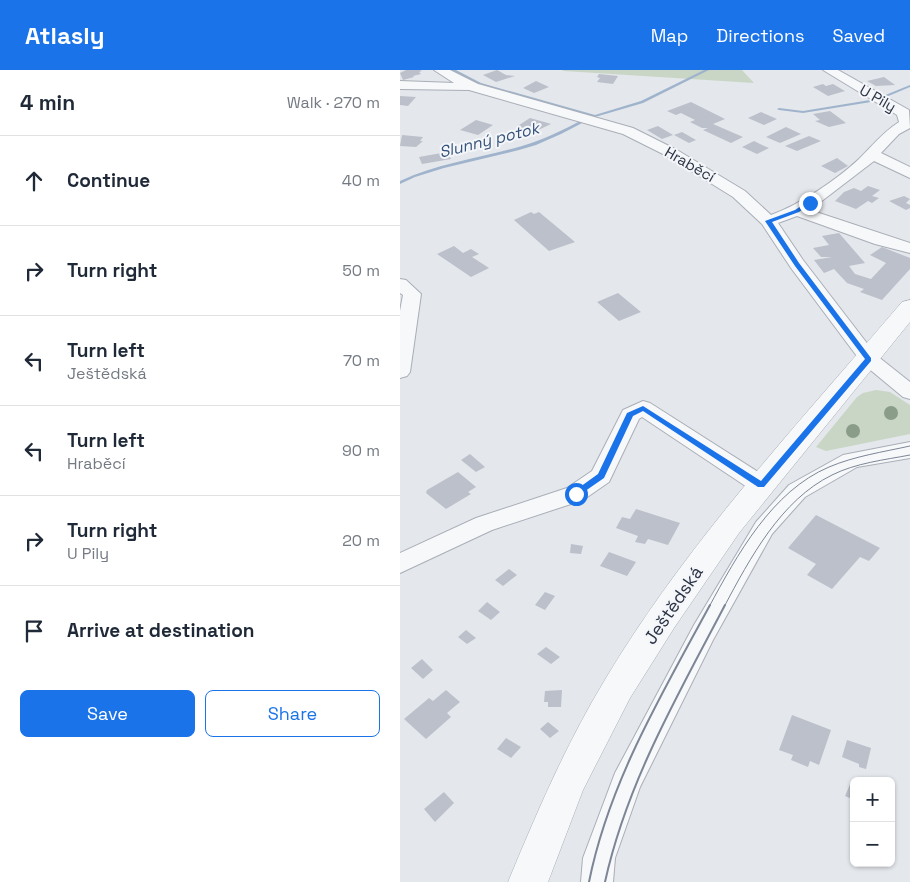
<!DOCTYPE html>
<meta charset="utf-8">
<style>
body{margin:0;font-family:"Space Grotesk",sans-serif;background:#f2f2f3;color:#1f2937}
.controls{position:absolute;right:15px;bottom:15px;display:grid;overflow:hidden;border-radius:8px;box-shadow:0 1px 4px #0004}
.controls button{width:45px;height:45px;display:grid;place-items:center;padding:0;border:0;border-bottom:1px solid #e0e1e3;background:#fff;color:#1f2937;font:25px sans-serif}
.stop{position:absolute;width:15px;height:15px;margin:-11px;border:4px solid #1a73e8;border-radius:50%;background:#fff}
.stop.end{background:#1a73e8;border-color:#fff;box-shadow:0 1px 5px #0008}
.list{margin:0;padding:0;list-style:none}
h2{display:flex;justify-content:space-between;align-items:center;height:65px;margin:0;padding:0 20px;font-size:21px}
h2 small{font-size:16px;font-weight:400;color:#747a83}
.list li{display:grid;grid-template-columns:32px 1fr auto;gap:15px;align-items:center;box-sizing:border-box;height:90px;padding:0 20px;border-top:1px solid #e0e1e3}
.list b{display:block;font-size:19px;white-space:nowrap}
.list p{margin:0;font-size:16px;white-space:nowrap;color:#747a83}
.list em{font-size:16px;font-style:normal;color:#747a83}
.actions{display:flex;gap:10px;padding:15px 20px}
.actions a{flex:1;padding:11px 0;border:1px solid #1a73e8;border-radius:8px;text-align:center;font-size:18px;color:#1a73e8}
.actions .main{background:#1a73e8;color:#fff}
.icon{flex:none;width:28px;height:28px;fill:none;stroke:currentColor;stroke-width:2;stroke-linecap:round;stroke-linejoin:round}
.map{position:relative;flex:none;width:510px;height:812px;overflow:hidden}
header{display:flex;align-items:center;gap:30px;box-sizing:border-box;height:70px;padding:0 25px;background:#1a73e8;color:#fff}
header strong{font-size:24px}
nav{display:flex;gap:28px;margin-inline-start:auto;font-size:18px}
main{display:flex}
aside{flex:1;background:#fff}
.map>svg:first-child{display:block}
.green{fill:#c9d6c5}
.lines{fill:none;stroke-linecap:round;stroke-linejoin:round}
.stream{fill:#9fb4cc;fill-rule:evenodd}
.building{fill:#bbc0ca}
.minor-casing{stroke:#a9aeb7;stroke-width:2}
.tertiary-casing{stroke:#a9aeb7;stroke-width:1}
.minor{fill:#f7f8fa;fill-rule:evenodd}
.tertiary{fill:#f7f8fa;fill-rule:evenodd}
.tram-far1{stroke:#7d8696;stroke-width:1}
.tram{stroke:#7d8696;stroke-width:2}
.tree{fill:#899d89}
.route{fill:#1a73e8}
.labels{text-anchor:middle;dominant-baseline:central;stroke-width:4;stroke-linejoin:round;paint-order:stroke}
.far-street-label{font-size:15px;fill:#2b3445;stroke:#f4f6f9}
.far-water-label{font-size:16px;font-style:italic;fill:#34527a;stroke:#f4f6f9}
.street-label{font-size:18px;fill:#2b3445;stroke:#f4f6f9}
</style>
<header>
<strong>Atlasly</strong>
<nav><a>Map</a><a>Directions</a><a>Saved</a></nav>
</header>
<main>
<aside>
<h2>4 min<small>Walk · 270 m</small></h2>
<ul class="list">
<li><svg class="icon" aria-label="ahead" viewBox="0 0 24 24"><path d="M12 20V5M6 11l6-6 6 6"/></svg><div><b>Continue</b></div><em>40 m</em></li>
<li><svg class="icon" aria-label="right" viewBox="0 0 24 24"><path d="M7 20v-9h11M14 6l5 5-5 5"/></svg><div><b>Turn right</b></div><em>50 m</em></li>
<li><svg class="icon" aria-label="left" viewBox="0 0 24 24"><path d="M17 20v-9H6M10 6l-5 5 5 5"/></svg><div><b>Turn left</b><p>Ještědská</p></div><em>70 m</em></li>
<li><svg class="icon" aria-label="left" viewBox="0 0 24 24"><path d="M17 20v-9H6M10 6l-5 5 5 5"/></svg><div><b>Turn left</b><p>Hraběcí</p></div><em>90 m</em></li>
<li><svg class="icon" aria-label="right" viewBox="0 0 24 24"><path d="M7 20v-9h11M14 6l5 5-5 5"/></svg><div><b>Turn right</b><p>U Pily</p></div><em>20 m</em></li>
<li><svg class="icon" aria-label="arrive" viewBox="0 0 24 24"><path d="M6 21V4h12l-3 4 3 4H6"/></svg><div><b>Arrive at destination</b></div></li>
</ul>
<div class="actions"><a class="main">Save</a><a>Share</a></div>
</aside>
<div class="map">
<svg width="510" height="812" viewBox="0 0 510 812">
<rect width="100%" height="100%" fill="#e4e7ec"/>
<path class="green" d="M162,0H342L354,13L164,1Z
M476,320L490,322L510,335V364L426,381L416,377L457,327L463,323Z"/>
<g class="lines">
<path class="stream" d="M51,0H56L81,13L195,45L241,31L304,0H309L243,33L195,47L79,15Z
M510,15V17L486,27L483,26Z
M470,30H471V32L403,43L379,40L377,39L379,38L403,41Z
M182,50L186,51L161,64L136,75L119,80L44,98L15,107L0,114V111C39,93 81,88 122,76C143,70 163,60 182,50Z"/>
</g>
<path class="building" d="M6,0H20L22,1L19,2L21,4L13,6L14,7L3,10L0,3Z
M97,0L106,5L115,6L96,12L83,5Z
M199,4L218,6L213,14L197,12L200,8L197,7Z
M484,7L495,15L476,16L467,11Z
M136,11L149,17L134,23L123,18Z
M423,14L426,16L433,14L445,21L428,26L413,17Z
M0,26L16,27L8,36L0,35Z
M291,32L325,49L313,54L343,67L331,73L303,60L308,58H302L290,52L295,50L281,43L276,45L267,41Z
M430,41L446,53L429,57L415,51L420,50L413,44Z
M361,42L377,49L364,55L348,48Z
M130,48L148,53L151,54L134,62L116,57Z
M76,50L93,55L78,65L60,60Z
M258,56L273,65L262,69L247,60Z
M386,57L401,64L380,73L366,67Z
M282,62L296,70L289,73L274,65Z
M2,65L23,67L20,71H23L16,77L0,76Z
M409,66L421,71L397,81L385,76Z
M354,71L362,75L369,78L357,84L342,77Z
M47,82L51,89L22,94L19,87Z
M437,88L448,96L435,103L421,96Z
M468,116L480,120L472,126L479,128L472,133L468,131L456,139L435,131L444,122L454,118L461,121Z
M504,126L510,129L506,133L510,135V138L506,140L489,131Z
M131,142L134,144L139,142L175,172L149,181L114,150Z
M439,163L465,193L449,196L455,204L471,209L486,193L470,185L482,177L510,188V199L482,230L460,222L464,219L447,213L434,199L424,203L414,190L432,187H421L413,178L429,175L422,166Z
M54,176L63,183L71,179L79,184L72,187L89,198L71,207L37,184Z
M218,223L241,242L219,251L197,232Z
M70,384L85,397L76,402L61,390Z
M58,402L76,417L68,422L71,424L46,439L26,423L27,420Z
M236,439L280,453L268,475L248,469L245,474L235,472L238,466L216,458L222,447L230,449Z
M416,445L480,478L469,491L460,487L432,519L407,505L416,494L388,478Z
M171,474L183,476L181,484L170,483Z
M209,482L236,492L227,506L200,496Z
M109,499L117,505L103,516L95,510Z
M145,522L155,526L145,540L135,535Z
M87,532L100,542L91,550L78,541Z
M66,560L76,568L67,574L58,567Z
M146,577L160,587L151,594L137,584Z
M22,589L33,600L23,609L11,598Z
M46,620L60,632L47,643L51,647L26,669L4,649L29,628L33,631Z
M162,620L161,637H148V632H144L145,621Z
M392,645L431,660L419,695L410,691L408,697L391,690L393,685L379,680Z
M148,652L159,661L150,668L140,659Z
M106,668L121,677L111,688L97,679Z
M447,670L471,678L466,699L459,697V694L442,687Z
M451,712L454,713V730L445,726Z
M44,722L54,733L35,752L24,739Z"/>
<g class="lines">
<g class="minor-casing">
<path id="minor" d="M34,0H50L78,14L233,58L277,80L345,121L371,145C401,134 435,111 459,89C472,76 483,62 499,52L497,45L423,0H438L509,40L510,58L499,64L481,83L510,97V108L474,91L410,140L510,173V183L475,174L397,146L378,153L403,190L476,285L510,312V329L503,327L462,293L391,198L362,154L333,127L267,86L223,64L69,20L0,19V11L54,13Z
M0,209L6,210L21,224L10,302L7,306L0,308V241L3,225L0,223Z
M243,331L250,333L369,409L372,415L369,421L361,423L353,421L242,347L239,349L209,412L183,430L92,460L0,503V483L76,448L167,418L192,401L223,340Z
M510,372V388L457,397L405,427L372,464L313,570L240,717L215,788L213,812H181L183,788L215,703L294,555L356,452L389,415L443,385Z"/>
</g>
<g class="tertiary-casing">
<path id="tertiary" d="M510,230V252L339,463L274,558L230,628L183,720L148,812H108C137,742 166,674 206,608C288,471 399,353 502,232Z"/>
</g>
<use href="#minor" class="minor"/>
<use href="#tertiary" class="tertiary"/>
<path class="tram-far1" d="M309,537C337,485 372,421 429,397C455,386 483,382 510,376
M324,537C350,488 381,430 432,405C456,393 484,390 510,385"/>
<path class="tram" d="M189,812C209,712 262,624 310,535
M205,812C227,712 278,625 325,535"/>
</g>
<g class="tree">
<circle cx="491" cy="343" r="7"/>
<circle cx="453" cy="361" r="7"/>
</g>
<path class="route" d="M407,132L412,133L399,142L372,152L399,193L471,288V291L364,417H358L243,341L233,346L204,408L178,426H173V422L198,404L227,343L243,336L361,411L465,289L395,196L365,151L395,140Z"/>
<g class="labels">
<g class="far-street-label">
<text transform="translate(478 28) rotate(30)">U Pily</text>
<text transform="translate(290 94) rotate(30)">Hraběcí</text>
</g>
<g class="far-water-label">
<text transform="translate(89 70) rotate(-14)">Slunný potok</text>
</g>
<g class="street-label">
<text transform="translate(273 535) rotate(-56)">Ještědská</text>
</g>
</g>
</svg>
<div class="controls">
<button>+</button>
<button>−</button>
</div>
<div class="stop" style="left:176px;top:424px"></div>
<div class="stop end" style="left:410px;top:133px"></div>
</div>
</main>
